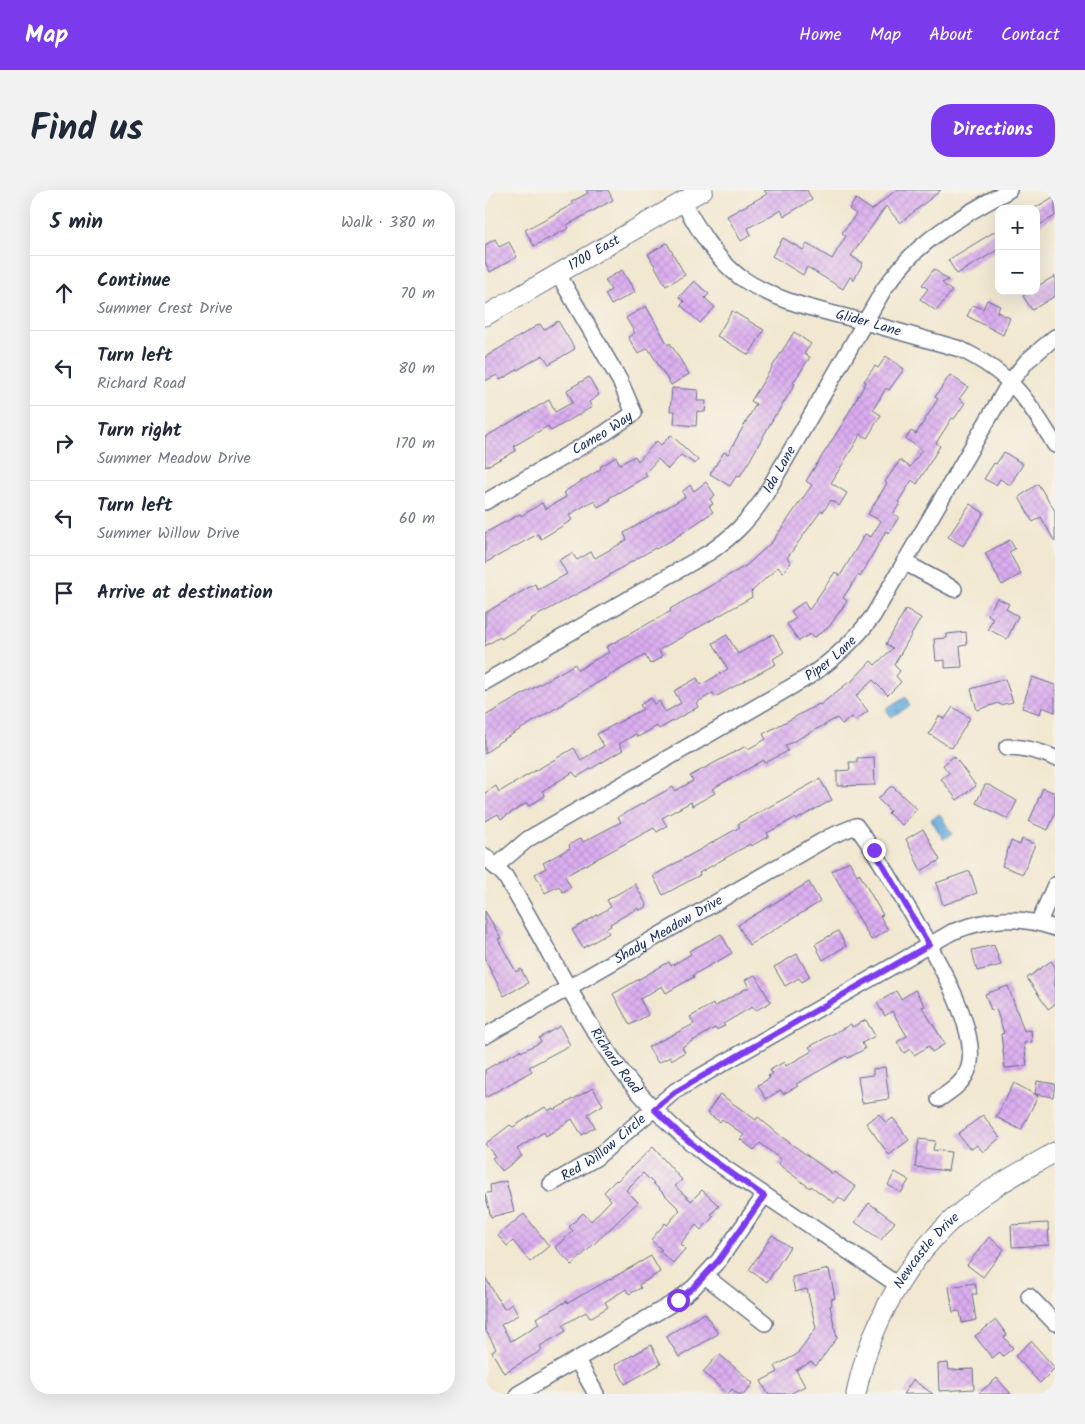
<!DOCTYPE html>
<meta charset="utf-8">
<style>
body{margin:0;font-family:Kalam,sans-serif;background:#f2f2f3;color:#1f2937}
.controls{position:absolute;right:15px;top:15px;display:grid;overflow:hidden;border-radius:10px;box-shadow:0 5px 20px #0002}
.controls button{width:45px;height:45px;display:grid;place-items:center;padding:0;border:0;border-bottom:1px solid #e0e1e3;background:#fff;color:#1f2937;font:25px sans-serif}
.stop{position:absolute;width:15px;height:15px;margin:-11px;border:4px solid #7c3aed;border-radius:50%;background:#fff}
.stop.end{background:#7c3aed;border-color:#fff;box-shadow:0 1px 5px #0008}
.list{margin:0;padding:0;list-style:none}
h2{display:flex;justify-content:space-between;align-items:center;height:65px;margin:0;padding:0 20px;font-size:21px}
h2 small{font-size:16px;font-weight:400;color:#747a83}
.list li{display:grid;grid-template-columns:32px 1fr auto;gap:15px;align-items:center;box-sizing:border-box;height:75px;padding:0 20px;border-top:1px solid #e0e1e3}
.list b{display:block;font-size:19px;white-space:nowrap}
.list p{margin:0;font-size:16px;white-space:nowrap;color:#747a83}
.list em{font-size:16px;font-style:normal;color:#747a83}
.icon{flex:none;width:28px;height:28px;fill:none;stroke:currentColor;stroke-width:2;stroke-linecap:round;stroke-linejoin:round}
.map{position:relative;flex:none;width:570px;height:1204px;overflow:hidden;border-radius:20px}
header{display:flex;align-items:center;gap:30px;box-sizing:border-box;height:70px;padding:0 25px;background:#7c3aed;color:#fff}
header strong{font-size:24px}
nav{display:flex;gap:28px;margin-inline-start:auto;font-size:18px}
.intro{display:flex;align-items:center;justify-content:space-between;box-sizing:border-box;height:120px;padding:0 30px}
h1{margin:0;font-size:35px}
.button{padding:12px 22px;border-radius:20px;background:#7c3aed;color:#fff;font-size:18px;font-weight:700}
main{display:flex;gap:30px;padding:0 30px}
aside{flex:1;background:#fff;border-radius:20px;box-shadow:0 5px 20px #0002}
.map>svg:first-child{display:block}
.water{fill:url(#water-ripples);stroke:#406d9c}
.building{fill:url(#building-cross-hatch)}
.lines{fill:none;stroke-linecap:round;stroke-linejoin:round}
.minor-casing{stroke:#667086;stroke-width:18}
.tertiary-casing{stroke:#667086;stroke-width:21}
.minor{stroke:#fff;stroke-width:15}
.tertiary{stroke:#fff;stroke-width:19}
.route{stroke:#7c3aed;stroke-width:6}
.labels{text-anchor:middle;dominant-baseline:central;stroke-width:4;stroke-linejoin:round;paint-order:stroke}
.street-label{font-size:14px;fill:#1b2f5e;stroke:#f7f3e8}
</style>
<header>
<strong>Map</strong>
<nav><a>Home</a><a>Map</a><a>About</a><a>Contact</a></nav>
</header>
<div class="intro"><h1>Find us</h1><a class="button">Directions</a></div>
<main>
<aside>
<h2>5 min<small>Walk · 380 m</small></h2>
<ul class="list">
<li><svg class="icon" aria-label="ahead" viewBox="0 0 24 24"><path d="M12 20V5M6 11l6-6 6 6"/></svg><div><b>Continue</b><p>Summer Crest Drive</p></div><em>70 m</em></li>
<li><svg class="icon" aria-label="left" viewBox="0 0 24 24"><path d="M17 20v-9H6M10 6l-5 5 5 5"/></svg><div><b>Turn left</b><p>Richard Road</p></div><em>80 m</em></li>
<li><svg class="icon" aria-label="right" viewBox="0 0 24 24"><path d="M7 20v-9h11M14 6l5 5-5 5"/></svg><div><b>Turn right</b><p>Summer Meadow Drive</p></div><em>170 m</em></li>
<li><svg class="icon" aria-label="left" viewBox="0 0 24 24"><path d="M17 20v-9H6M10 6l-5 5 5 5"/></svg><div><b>Turn left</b><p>Summer Willow Drive</p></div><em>60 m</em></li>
<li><svg class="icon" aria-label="arrive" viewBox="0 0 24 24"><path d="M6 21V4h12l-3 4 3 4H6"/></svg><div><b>Arrive at destination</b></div></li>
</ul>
</aside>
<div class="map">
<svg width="570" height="1204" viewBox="0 0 570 1204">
<defs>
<pattern id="water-ripples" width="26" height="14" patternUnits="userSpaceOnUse" patternTransform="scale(1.25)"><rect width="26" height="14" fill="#65abdb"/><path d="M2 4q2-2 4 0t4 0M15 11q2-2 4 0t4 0" fill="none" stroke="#528cb5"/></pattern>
<pattern id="building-cross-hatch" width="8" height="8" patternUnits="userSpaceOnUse" patternTransform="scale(1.25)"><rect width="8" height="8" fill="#dbadf0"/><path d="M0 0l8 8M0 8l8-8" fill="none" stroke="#bb95d0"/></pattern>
</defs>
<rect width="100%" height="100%" fill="#f7f3e8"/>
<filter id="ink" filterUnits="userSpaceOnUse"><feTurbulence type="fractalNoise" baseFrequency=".02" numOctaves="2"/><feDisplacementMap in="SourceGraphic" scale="10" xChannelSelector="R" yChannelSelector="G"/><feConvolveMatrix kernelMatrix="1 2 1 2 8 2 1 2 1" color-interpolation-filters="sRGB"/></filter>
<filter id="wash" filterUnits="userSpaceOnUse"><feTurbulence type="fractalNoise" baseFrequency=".0096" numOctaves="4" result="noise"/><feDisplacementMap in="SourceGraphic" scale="20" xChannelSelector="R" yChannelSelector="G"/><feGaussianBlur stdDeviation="1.12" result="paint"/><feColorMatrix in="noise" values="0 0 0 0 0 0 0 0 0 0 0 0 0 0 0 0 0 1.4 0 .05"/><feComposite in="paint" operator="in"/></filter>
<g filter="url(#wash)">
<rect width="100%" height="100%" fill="#f2e8d1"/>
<path class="water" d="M421,507L425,516L406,527L401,519Z
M455,624L467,644L458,649L446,629Z"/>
<g id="blocks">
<path class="building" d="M101,0H123L128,10L82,35L84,38L49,56L40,40L88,14L86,12L103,3Z
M279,0H322L327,10L299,26L296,20L263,38L266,45L256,51L242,26L282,4Z
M411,0H456L415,33L401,16L366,66L378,73L369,90L365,87L358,99L322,77L318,85L287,66L298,48L318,60L322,54L347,69L361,46L357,43L371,24L364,19L371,9L387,20Z
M570,6V26L551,37V19H548Z
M514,39V59L472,84L463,70Z
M10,49L14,57L24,52L32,67L5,82L0,72V55Z
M182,53L200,85L181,96L163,64Z
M449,79L463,90L457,93L467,101L451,121L435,109L443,99L437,95Z
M137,80L150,102L126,115L120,104L126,100L120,90Z
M570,86V106L547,120L538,106L545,101H551V97Z
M209,91L224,104L220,108L230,117L215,133L196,115L199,112L194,107Z
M502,110L515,116L512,122L525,128L518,145L482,126L488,115L498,119Z
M161,116L183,155L185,153L204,184L186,195L163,158L153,164L143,147L150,143L141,128Z
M247,121L279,140L264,165L232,146Z
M73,131L90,159L64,174L58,165L15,190L12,185L0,191V167L55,134L59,140Z
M309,142L326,154L319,164L325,167L308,193L310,194L291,225H290L265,270L255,286L252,285L245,296L225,284L239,262L243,264L271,214L266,211Z
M401,166L419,179L404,200L401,198L388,220L396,225L382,248L376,244L346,293L362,303L354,316L346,310L338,322L336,321L302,368L306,373L297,382L293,377L266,402L267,407L174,460L177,467L165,474L160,465L78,513V514L14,552L0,564V526L90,474L93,480L113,468L124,462L121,457L186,421L185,419L262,375L287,352L327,295L321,291L358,233L381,192L379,191L390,176L393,178Z
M465,185L483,197L474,209L480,213L469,229L467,228L451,253L455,256L432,294L427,290L413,312L415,313L408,324L414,327L404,343L401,341L375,387L373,385L358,408L362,411L344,437L328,448L325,444L314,451L302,434L311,428L306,421L319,412L324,420L350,382L355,386L380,344L386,347L396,331L383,324L402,293L400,292L415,270L425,277L437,260L421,249L426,241L431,244L453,209L450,207Z
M104,187L114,205L104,212L107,217L66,241L63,236L29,256L31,261L0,277V247L64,210L70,222L88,212L82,200Z
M187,198L213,200L212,211H221L220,222L212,221L211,236L189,234L190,221H185Z
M186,245L213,270L210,274L196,265L183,279L173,269L160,283L162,286L124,308L125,310L113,317L109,310L84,325L87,330L56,349L53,344L0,373V343L35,324L36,326L57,313L60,319L81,307L79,302L116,279L115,277L131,267L135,274L150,266L153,271L172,251L176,255Z
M519,262L538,274L525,295L515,289L511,295L499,289L509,273L511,274Z
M221,292L230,305L225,309L228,314L224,316L228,322L187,350L171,359L170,358L124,385L125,386L46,429L47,430L16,449L15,447L0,456V423L50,394L53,400L82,384L74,370L87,363L92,370L106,362L110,368L142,350L139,343L200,307L197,302L205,295L209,301Z
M553,294L570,321V352L556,327L548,332L535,309V306Z
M485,314L499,323L478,356L463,347Z
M525,350L530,359L524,362L536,384L517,395L500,363Z
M512,408L524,414L521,419L533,426L522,449L503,439L508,428L503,425Z
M421,419L436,428L409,475L415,481L411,486L416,492L403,505L388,490L371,506L383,521L370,531L367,527L357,534L352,528L300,556L303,561L280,573L279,570L227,599L230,603L207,616L206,612L177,628L182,636L172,642L169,638L80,686L86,697L78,702L74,696L60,703L50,684L61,678L58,673L85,658L84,655L96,648L98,652L136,632L133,627L188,597L190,601L208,591L205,586L261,556L263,559L281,549L278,544L334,514L335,515L364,492L365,493L386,471L390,475L408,458L401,454Z
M481,442L482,455L475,456L477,477L460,478V470L451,471L449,449L462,448V444Z
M288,444L299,462L288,469L291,474L230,507L228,503L211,513L213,517L174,539L172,536L153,547L151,544L134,554L138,560L92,587L88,582L77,589L57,601L60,606L44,616L42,613L16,629L13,624L0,631V603L11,596L14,602L89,558L96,570L119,556L112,544L158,519L155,515L166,508L169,514L174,511L180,522L196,513L189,501L212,488L216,495L243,479L228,453L242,445L253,464Z
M547,487L570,495V522L557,517L555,524L537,518Z
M520,489L528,512L515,515L514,513L492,520L486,499Z
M468,517L485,528L467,558L444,544L454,526L460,529Z
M469,566L491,596L472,610L456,589L464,583L458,575Z
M389,567L390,595L352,596V581L365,580L364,572H372V568Z
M335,589L347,610L311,630L310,628L282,643L284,646L266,656L265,654L214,683L215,685L178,705L168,686L255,637L253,634Z
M500,595H504L532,611L523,629L491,613Z
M405,597H408L432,619L417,635L403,623L405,621L393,609Z
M558,598L570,603V624L563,640L544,632Z
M438,639L455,670L436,681L421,649Z
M537,649L550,654L538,684L517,676L526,651L535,655Z
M364,671L372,685L374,683L384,701L398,725L395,726L403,740L386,750L347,681Z
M485,681L492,703L458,715L451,693Z
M324,692L335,712L264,755L253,735Z
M150,694L162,716L154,721L153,718L125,734L126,736L121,739L124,743L98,758L87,740L126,717L122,710Z
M0,721L16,748L13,749L31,782L36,779L43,793L19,806L0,770Z
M353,741L361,756L338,770L330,754Z
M236,744L247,763L208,785L209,787L181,803L177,796L155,809L163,825L145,835L128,804L184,772L186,776L206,764L204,761Z
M509,755L516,775L492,781L487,760Z
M312,764L325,787L317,792L314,788L300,796L289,777Z
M566,771L570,777V814L563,819L542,788Z
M270,785L286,812L270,821L267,817L238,834L240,836L231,840L230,838L197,857L200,862L186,870L185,867L173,873L163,857L209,834L205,827L228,814L229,817L264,797L260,790Z
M523,796L539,841L546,840L547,852L539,853L542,876L520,878L516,844L519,843L511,819L506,820L500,804Z
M430,800L440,816L437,817L460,854L447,862L444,856L429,865L425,859L419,863L412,852L422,846L407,821L400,826L392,813L411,801L416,809Z
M381,830L390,846L377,853L380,859L363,868L361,866L311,894L313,896L298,904L296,900L281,909L273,895L285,888L283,886L287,884L285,880L299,872L301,876L327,861L324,857L366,834L367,837Z
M75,836L85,855L44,877L47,881L0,908V880L35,860L36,862L56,852L54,848Z
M400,877L404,909L377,913L373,887L388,885V879Z
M552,891L570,894L568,907L550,904Z
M529,893L553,906L536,940L511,927Z
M108,898L118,915L103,924L110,937L97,945L87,929L61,946L59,942L32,959L37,966L17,981L7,968L10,966L0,954L25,935L28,937L60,917L63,921L68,918L69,920Z
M235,904L271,930L273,927L297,947L348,984L349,982L371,997L360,1012L354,1007L349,1013L326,996L325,998L293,974L296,970L275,953L269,960L255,949L259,945L237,929L235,932L222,923Z
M394,924L401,933L408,928L424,950L404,965L381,933Z
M498,925L515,948L498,962L492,955L488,958H484L473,944Z
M434,949L450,951L448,960L466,962L463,981L430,977Z
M168,957L197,990L190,996L206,1011L217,1000L234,1016L226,1024L229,1026L216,1040L211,1035L195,1054L200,1059L188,1073L174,1061L177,1060L166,1050L180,1033L182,1035L195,1020L158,983L141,1000L153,1012L87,1075L70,1057L88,1041L84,1037L98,1023L106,1031L126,1010L119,1002L131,990L132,991Z
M410,982L424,990L416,1003L403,995Z
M21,991L29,1021L6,1027L0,1004L6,1002L5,995Z
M384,1013L410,1032L396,1050L370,1032Z
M39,1024L64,1056L45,1072L28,1051L22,1056L13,1045Z
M563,1033L564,1055L527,1057L526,1035Z
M287,1045L305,1057L282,1092L264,1080Z
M504,1047L519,1059L498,1087L482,1075Z
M166,1066L175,1082L154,1095L156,1098L144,1104L141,1099L120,1112L123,1117L105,1128L101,1122L78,1135L81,1141L55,1156L57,1160L19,1183L7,1162L11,1159L0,1139V1087L19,1119L27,1114L33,1125L16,1135L26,1151L54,1134L51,1128L82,1111L83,1113Z
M344,1079L350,1108L346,1109L347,1115L345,1116L352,1148L331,1176L326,1172L311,1180L320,1196L305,1204H283L276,1191L293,1182L290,1176L311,1165L331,1138L322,1099L310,1102L307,1087Z
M490,1093L492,1104H487L491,1130L477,1133L475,1121L468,1122L464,1097Z
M220,1123L233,1144L194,1167L181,1146Z
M511,1130L522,1145L519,1147L528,1158L518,1166L515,1162L507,1168L490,1146Z
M546,1151L570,1178L555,1193L530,1166Z
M166,1155L176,1174L140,1194L130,1175Z
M234,1164L268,1193L259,1204H253L247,1199L243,1204L218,1182Z
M463,1173L464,1180L488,1179L489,1199L454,1201L453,1174Z
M512,1188L526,1204H493Z
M428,1190L448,1204H418Z"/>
</g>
</g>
<g filter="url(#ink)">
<use href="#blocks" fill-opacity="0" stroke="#667086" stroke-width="1"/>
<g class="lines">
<g class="minor-casing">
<g id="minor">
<path id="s1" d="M198,12C213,39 230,68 255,87C292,113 337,120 380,132C412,141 444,150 475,159C525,183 543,209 570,255"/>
<path id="s2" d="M0,312L120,243L149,223L135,191L73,84"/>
<path d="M419,372L469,399"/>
<path id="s3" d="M0,492L225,362C248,346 260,334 276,312L399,99C410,84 422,68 437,56C463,33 494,17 524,0"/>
<path d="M522,557C539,557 554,561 570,568"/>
<path id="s4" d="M0,666L20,686C60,751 92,821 138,883C161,914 191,941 222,966L413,1095"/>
<path id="s5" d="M10,677L43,649L323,487C349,470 369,451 388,426L525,192L542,171L570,147"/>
<path d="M554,732L570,695"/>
<path id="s6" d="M0,846L344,647L371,636C392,663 408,693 426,723C445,757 495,838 484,877C480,892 466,901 454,909"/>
<path id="s7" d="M66,994L111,968L190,901L467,742C504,728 532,725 570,738"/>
<path d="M220,1086L280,1133"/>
<path d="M544,1106L570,1133"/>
<path d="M92,1170L111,1204"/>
<path d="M33,1204L193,1110L209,1097L234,1070L279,1006"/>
</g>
</g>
<g class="tertiary-casing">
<g id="tertiary">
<path id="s8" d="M0,126L218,0"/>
<path id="s9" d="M371,1204C387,1123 434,1047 504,1001C525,987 548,975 570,962"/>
</g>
</g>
<use href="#minor" class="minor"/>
<use href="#tertiary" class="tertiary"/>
</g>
</g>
<g class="lines" filter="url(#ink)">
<path class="route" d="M193,1110L209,1097L234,1070L279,1006L222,966L194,943L169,919L190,902L444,755L389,660"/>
</g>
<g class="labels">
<g class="street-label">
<text stroke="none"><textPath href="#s8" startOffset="126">1700 East</textPath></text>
<text stroke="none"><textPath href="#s1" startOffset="232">Glider Lane</textPath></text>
<text stroke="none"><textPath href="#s2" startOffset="136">Cameo Way</textPath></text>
<text stroke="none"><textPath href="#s3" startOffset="369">Ida Lane</textPath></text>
<text stroke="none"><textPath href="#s5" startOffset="396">Piper Lane</textPath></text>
<text stroke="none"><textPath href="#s6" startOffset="212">Shady Meadow Drive</textPath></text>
<text stroke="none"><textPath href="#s4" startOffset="244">Richard Road</textPath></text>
<text stroke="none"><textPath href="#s7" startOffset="64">Red Willow Circle</textPath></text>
<text stroke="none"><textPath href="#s9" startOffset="162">Newcastle Drive</textPath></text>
</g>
</g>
</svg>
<div class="controls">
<button>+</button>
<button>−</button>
</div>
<div class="stop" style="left:193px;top:1110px"></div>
<div class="stop end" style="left:389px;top:660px"></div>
</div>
</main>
